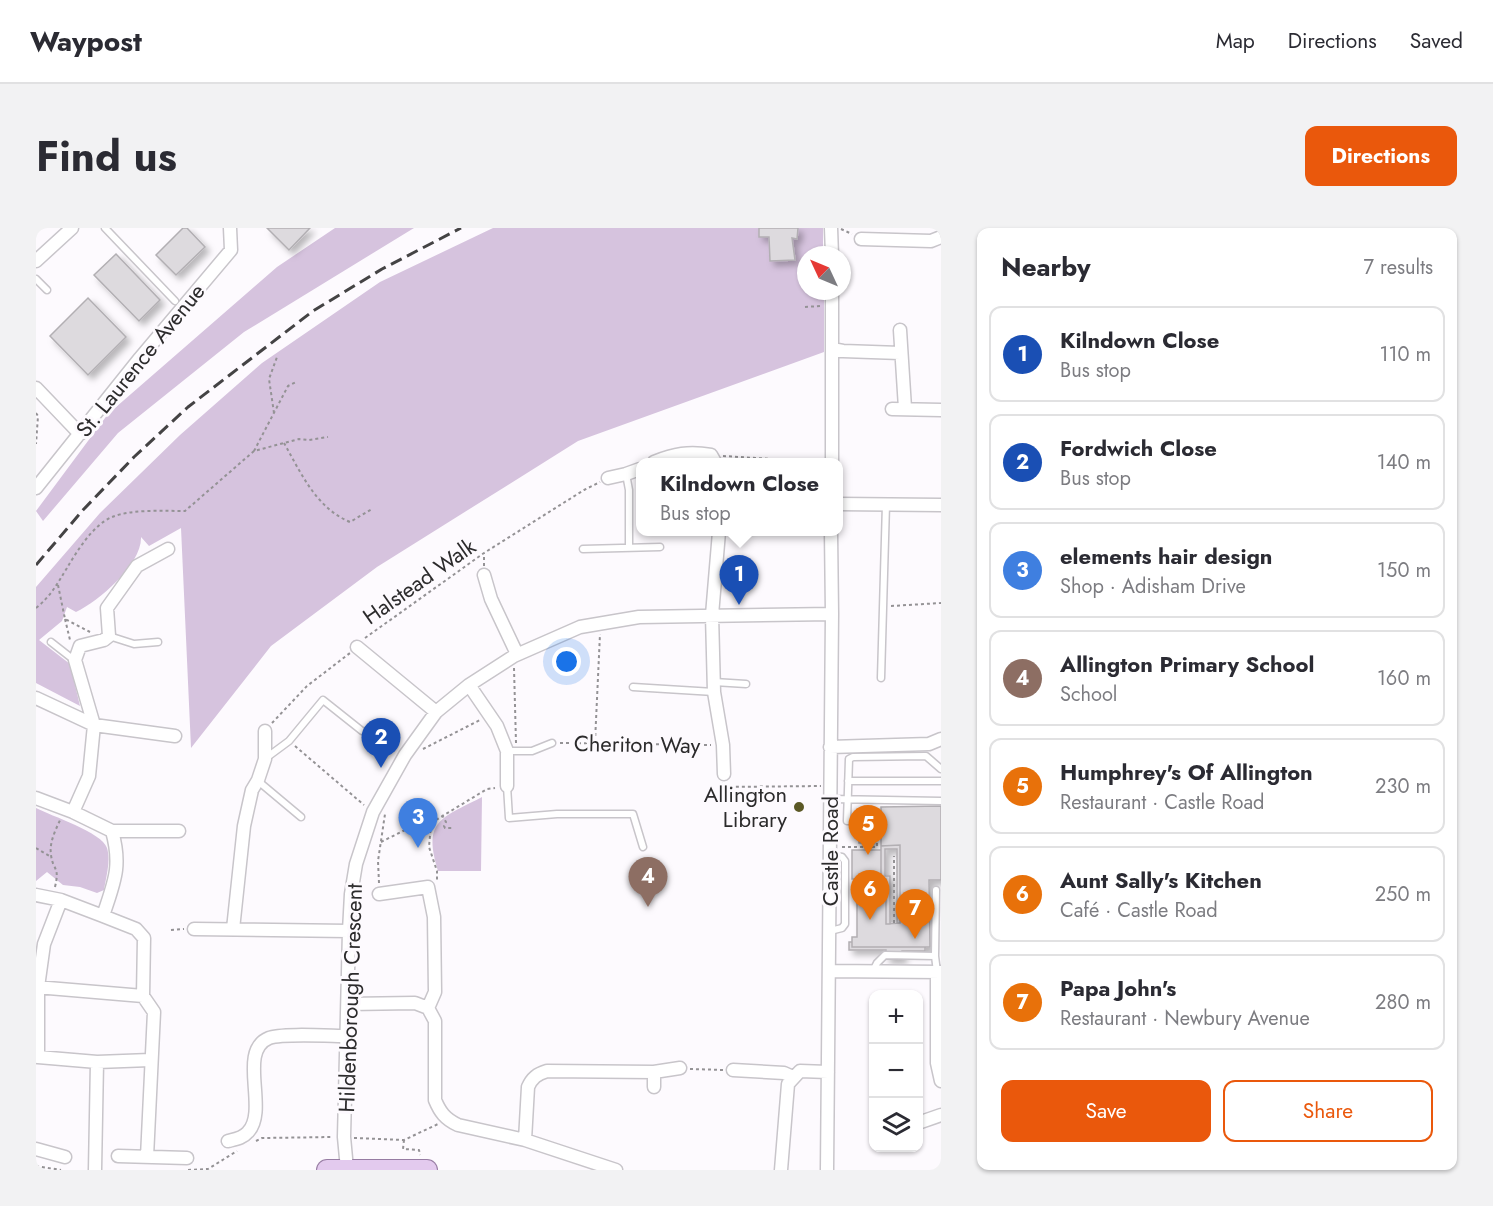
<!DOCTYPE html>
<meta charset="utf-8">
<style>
body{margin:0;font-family:Jost,sans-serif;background:#f2f2f3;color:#2b2b33}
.controls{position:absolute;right:18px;bottom:18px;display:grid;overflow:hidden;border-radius:12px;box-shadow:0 2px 4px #0004}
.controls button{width:54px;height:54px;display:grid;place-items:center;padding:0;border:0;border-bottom:2px solid #e1e1e2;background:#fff;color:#2b2b33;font:30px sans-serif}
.compass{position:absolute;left:761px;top:18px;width:54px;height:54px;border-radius:50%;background:#fff;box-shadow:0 2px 4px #0004;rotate:314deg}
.you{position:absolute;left:531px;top:434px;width:21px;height:21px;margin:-15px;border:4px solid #fff;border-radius:50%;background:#1a73e8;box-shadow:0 0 0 9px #1a73e833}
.badge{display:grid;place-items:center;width:39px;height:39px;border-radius:50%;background:#ea580c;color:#fff;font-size:20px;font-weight:700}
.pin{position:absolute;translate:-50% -50px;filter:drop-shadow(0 2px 3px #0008)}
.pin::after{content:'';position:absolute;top:32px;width:21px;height:18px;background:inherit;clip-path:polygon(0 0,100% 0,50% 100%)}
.popup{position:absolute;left:600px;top:230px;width:207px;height:78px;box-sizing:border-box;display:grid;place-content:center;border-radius:12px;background:#fff;filter:drop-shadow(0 2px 4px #0005);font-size:20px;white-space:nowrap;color:#7c7c81}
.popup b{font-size:22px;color:#2b2b33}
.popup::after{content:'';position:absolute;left:50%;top:100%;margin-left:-12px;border:12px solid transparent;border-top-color:#fff}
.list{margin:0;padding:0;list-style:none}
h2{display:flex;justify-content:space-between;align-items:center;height:78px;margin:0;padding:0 24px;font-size:26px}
h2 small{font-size:20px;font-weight:400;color:#7c7c81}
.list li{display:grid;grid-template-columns:39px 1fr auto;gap:18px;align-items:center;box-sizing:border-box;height:96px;margin:0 12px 12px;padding:0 12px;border:2px solid #e1e1e2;border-radius:12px}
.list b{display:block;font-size:22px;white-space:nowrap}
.list p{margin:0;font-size:20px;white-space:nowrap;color:#7c7c81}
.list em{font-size:20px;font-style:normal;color:#7c7c81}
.actions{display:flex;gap:12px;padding:18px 24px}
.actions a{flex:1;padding:14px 0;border:2px solid #ea580c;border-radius:12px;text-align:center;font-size:21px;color:#ea580c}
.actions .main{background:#ea580c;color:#fff}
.icon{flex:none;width:33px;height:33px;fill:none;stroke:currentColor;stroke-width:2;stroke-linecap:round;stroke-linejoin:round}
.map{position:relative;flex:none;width:905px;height:942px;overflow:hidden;border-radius:12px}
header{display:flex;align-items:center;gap:36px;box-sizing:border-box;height:84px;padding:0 30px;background:#fff;border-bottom:2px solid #e1e1e2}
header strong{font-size:28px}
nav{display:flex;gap:33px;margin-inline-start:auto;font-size:21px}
.intro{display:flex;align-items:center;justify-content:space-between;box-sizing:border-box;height:144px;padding:0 36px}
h1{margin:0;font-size:42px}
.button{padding:15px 27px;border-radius:12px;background:#ea580c;color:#fff;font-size:21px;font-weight:700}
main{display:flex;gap:36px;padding:0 36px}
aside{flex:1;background:#fff;border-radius:12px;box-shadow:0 2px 4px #0004}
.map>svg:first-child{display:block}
.green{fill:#d6c3de}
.building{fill:#dddade;stroke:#b2afb3;stroke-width:1.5;filter:url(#shadow)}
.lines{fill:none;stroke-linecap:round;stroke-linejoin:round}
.lane-casing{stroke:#c8c5ca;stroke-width:9}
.street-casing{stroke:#c8c5ca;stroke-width:15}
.primary-casing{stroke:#977ca3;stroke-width:22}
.path{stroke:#949295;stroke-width:2;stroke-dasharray:3 3;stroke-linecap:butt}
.lane{stroke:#fff;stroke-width:6}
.street{stroke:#fff;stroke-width:12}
.primary{stroke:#e3caee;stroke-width:20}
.rail{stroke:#444344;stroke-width:3;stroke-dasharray:12 6;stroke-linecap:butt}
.poi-dot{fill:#5b5825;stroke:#fdfafe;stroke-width:2}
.labels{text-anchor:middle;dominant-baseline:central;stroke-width:6;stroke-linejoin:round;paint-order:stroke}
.street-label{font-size:22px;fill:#2c2b2c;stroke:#fdfafe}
.poi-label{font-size:22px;fill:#2c2b2c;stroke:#fdfafe;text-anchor:end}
</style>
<header>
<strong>Waypost</strong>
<nav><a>Map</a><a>Directions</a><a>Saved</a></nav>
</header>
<div class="intro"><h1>Find us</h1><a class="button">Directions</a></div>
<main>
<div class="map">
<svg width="905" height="942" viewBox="0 0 905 942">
<defs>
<filter id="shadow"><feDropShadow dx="4.5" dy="4.5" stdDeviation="3" flood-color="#0004"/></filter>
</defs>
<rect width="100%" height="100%" fill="#fdfafe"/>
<path class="green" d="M299,0H378L208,104L82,205L7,293L0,283L72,186L241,39Z
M457,0H787V27H770V63H788V124L542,213L341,339L235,418L155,520L145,300L113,318L105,309C106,336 63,373 40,384L31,379L26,393L3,412L34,436L44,478L0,455V359L64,285L144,207L226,135L344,54Z
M446,569L445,643H402C386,592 406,590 446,569Z
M0,580C15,588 66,604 71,620C75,633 70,649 68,662L61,665L44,659L27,657L11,644L0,653Z"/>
<path class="building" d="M147,0H151L169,19L140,47L120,27Z
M231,0H274L253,22Z
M723,0H762L761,11L756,10L759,32L734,33L733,9H723Z
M80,26L124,72L103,93L58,47Z
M52,70L90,109L52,147L14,108Z
M905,578V652H893L894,719H816V709H821V651H816V622H845V651H850V696L864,695V617L845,618V579Z
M836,607V615H823V608Z
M864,617V695H861V621H849V648H854V696H850V651H845V618Z
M813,714H816V719H889V723H866V731H850V722H813Z"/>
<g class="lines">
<g class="lane-casing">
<path id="lane" d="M69,0L139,73
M0,51L11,62
M590,246L593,262V320
M547,321L624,319
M73,408L98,416L122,414
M15,414L38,432
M845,450L850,276
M678,454L710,456
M597,459L678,464
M471,523H496L516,515
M230,530L253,513L287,472L326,503
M222,553L265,589
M812,553H905
M471,558L473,590L521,586H597L607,619
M795,571L905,573
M838,594L811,593L813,531L817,529L890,528L905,541
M794,703L806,700L809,696V633L806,629L794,627
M899,728L900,662
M837,743L841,735L849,727L899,728L901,744"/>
</g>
<g class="street-casing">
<path id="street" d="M795,0L796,27
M825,11L895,13L905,9
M0,33L36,0
M864,102L869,180
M796,121L807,123L864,125
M0,160L44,206
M856,181L905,182
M618,234C638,226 653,223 675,227L679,234
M796,234V63
M572,250L590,246L604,241
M0,260L104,130L195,22L194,0
M802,276L905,277
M683,304L676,387L678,464L687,517L688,546
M448,347L455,371L481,426
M321,419L400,484
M433,457L461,498L471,523V558
M0,470L58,497L139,508
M794,519L893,516L905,511
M0,570L37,584
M76,603H143
M343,666L392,659L398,689L399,764L392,780
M0,667L25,672
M67,688L100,701L108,710L107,768L118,784L111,929
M158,701L313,703
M197,701L208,598L216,562L222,552L229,531V503
M793,743L905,744
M901,744V835L905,853
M0,759L107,768
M312,776L379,775L392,780L399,793V872C404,884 409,891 422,897L489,912L580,942
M61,834L114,832
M697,842L748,845L757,849
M618,859V844
M882,895L905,887
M489,912L492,859C496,850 501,846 511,843L618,844L644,840
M192,913C200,911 207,910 212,904C233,882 201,823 233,810C245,805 296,808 312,808
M0,921L29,929
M82,928L151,930
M311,941L308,909L313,703L315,666L320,636L337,584L369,527L400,484L433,457L478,428L544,399L603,389L796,386
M59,942L61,834L2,829V759L8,716L25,672L67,688C78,654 86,639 76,603L37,584L53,548L58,497L39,432L44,418L68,412L73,408L71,380L101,338L132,321
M745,942L752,856L764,843L792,844
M791,942L796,386L795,304"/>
</g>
<g class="primary-casing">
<path id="primary" d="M291,942H391"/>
</g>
<path class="path" d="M805,1L816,6
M807,30V60
M769,79L784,78
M0,185L2,188L0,216
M238,185L233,151L241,129
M248,215C265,245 280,280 314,294L336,281
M218,223L252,158L260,154
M687,228L786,234
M448,338V325
M22,357L29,391L54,404
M855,378L905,375
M0,380C15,368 21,356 31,340C41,323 57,297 76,289C96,281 128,283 149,283L218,223L263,211L273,212L292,209
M29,391L34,412
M329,410L448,325L548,262L564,254
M478,440L480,515
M236,495L271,458L314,425
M559,514L564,406
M524,515L675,517
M259,518L328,577
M387,521L444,492
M687,555L686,559L785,558
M406,587L410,594L408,598L409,600H416
M395,596L393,619L401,643V652
M345,614L377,598L395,595L451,561L459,560
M806,619H841V600
M0,620L15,629
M343,655L342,633L349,586
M19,659C24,638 17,643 15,627C13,614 20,601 25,590
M858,695V628
M135,702L148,701
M654,841L688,842
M318,910L368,912L402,896
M368,912L367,921L383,922L384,927
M220,913L226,910L297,909
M0,938L25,942
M152,942L172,941L201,923"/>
<use href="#lane" class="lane"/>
<use href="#street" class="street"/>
<use href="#primary" class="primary"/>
<path class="rail" d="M0,337L47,282L98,229L152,179L277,83L346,41L425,0"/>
</g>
<circle class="poi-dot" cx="763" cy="579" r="6"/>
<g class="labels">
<g class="street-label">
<text transform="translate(104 132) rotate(-51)">St. Laurence Avenue</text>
<text transform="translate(383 353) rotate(-35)">Halstead Walk</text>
<text transform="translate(601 516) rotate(1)">Cheriton Way</text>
<text transform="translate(794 623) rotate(-90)">Castle Road</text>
<text transform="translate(314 770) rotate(-88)">Hildenborough Crescent</text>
</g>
<g class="poi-label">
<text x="751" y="566">Allington<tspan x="751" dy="25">Library</tspan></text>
</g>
</g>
</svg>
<div class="controls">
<button>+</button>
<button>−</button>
<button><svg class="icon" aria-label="layers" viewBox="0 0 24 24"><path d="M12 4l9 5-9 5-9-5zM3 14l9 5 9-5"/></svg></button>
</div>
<svg class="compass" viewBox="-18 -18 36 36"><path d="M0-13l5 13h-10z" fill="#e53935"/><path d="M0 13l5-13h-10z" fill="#7c7c81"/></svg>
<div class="you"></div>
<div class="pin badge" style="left:703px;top:377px;background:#1a4fb4">1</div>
<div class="popup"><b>Kilndown Close</b>Bus stop</div>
<div class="pin badge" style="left:345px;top:540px;background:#1a4fb4">2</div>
<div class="pin badge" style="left:382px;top:620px;background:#3f7fe0">3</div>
<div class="pin badge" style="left:612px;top:679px;background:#8d6e63">4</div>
<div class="pin badge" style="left:832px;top:627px;background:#e8710a">5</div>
<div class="pin badge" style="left:834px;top:692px;background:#e8710a">6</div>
<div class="pin badge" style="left:879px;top:711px;background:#e8710a">7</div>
</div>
<aside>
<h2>Nearby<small>7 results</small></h2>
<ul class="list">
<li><span class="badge" style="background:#1a4fb4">1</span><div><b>Kilndown Close</b><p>Bus stop</p></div><em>110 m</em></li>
<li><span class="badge" style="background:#1a4fb4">2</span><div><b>Fordwich Close</b><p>Bus stop</p></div><em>140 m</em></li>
<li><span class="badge" style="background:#3f7fe0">3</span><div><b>elements hair design</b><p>Shop · Adisham Drive</p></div><em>150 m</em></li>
<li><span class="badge" style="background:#8d6e63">4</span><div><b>Allington Primary School</b><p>School</p></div><em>160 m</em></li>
<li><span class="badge" style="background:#e8710a">5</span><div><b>Humphrey's Of Allington</b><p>Restaurant · Castle Road</p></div><em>230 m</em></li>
<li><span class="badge" style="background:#e8710a">6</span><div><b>Aunt Sally's Kitchen</b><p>Café · Castle Road</p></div><em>250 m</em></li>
<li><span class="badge" style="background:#e8710a">7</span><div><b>Papa John's</b><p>Restaurant · Newbury Avenue</p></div><em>280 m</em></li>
</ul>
<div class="actions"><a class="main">Save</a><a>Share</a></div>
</aside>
</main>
